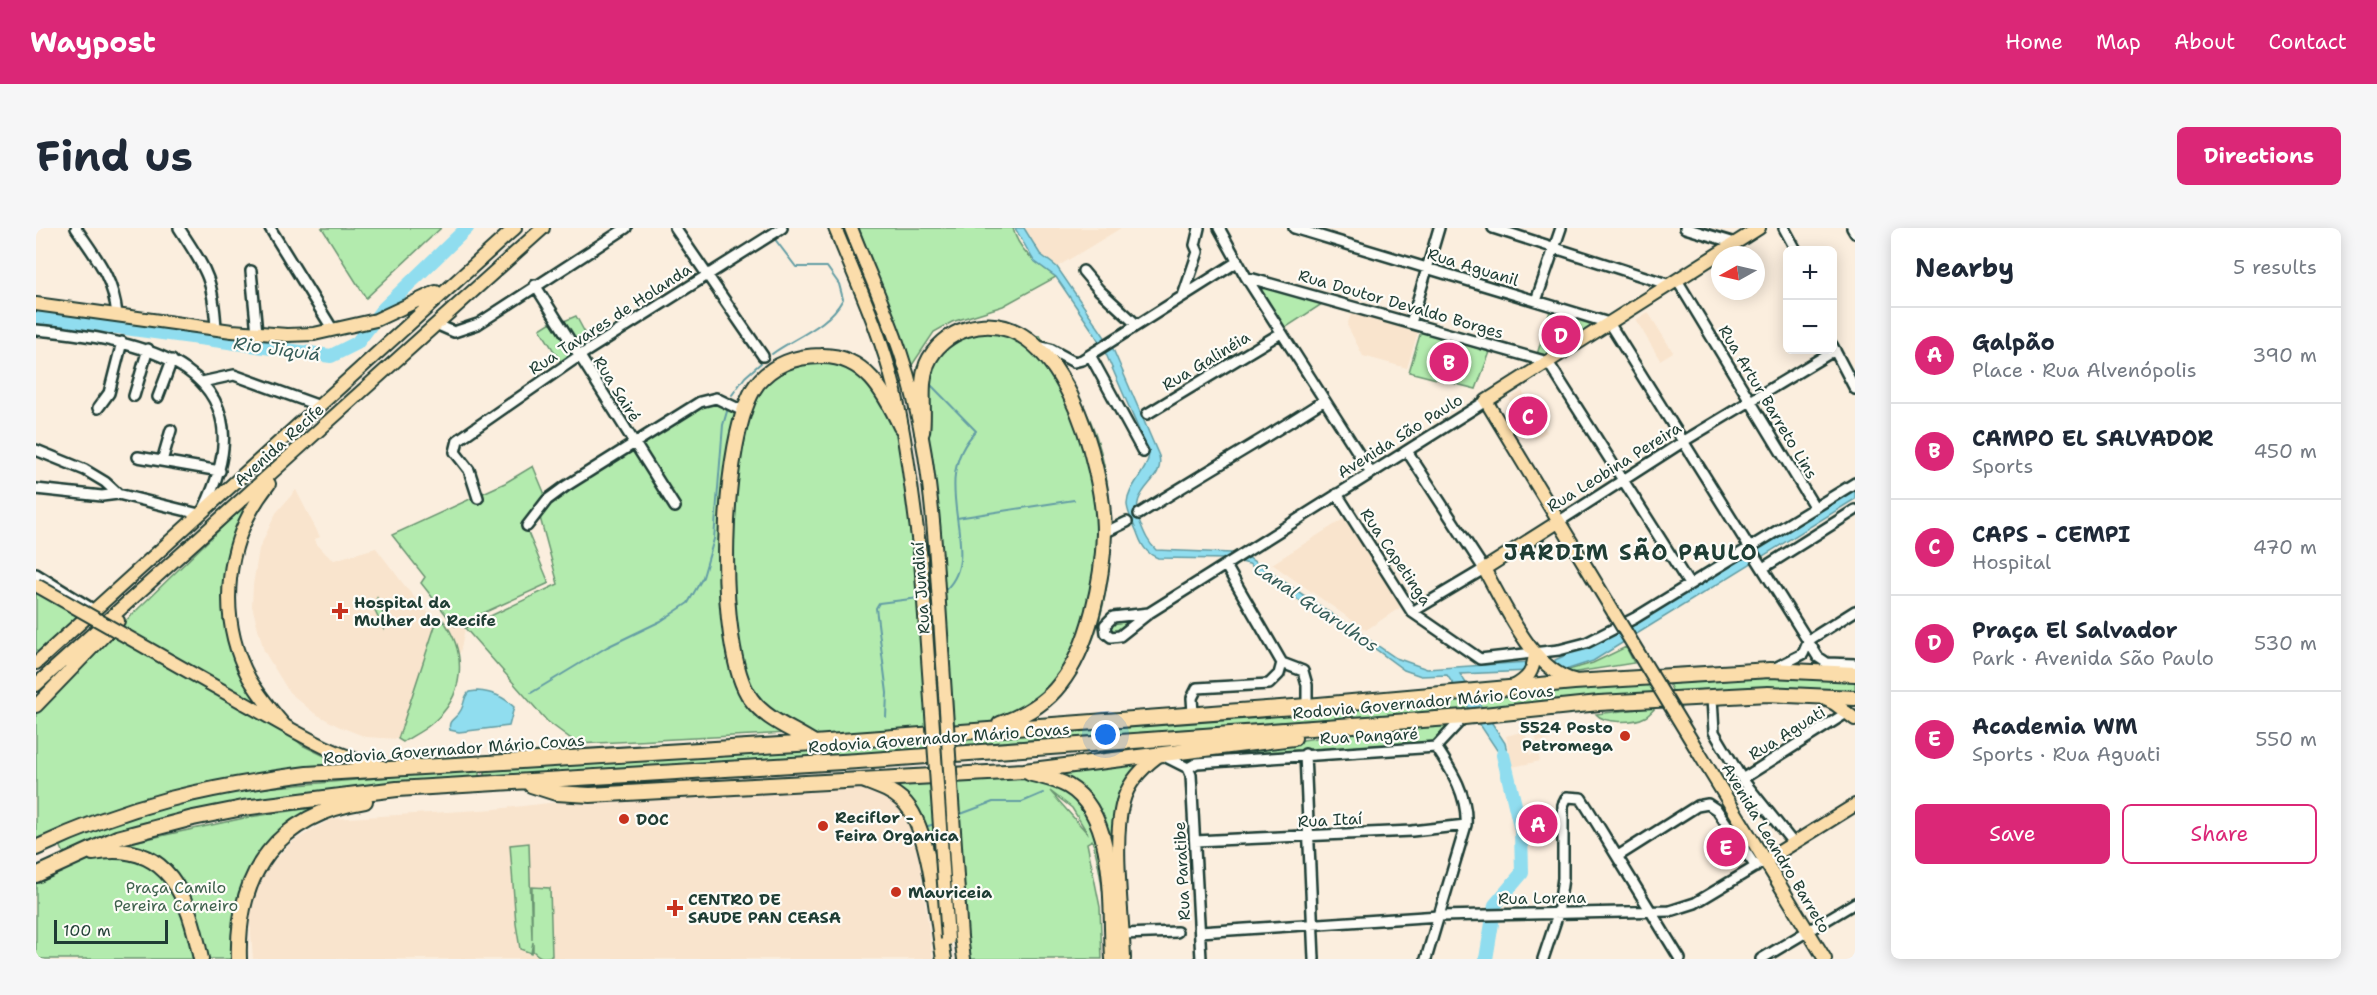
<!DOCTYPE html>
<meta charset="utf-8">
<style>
body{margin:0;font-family:"Shantell Sans",sans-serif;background:#f6f6f7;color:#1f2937}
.controls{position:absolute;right:18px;top:18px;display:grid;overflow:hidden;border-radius:9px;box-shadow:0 3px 15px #0003}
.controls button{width:54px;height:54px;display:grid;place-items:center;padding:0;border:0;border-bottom:2px solid #e0e1e3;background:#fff;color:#1f2937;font:30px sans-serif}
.compass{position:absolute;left:1675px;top:18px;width:54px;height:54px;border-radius:50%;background:#fff;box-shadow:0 3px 15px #0003;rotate:262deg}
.scale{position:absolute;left:18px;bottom:15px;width:114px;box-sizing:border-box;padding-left:6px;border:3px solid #1f3d34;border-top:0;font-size:16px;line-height:21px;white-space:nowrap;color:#1f3d34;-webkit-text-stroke:4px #fdfcf7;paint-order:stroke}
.you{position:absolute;left:1070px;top:507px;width:21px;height:21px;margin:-15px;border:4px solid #fff;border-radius:50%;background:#1a73e8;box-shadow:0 0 0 9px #1a73e833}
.badge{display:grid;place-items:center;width:39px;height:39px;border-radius:50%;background:#db2777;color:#fff;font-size:20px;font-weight:700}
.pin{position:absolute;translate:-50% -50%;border:3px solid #fff;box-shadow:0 2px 6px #0006}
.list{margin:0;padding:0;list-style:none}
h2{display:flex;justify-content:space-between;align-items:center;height:78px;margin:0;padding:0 24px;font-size:26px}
h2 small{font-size:20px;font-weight:400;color:#747a83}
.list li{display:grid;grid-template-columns:39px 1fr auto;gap:18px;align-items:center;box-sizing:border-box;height:96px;padding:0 24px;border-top:2px solid #e0e1e3}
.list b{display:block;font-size:22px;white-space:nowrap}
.list p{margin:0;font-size:20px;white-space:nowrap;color:#747a83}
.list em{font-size:20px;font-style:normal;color:#747a83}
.actions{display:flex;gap:12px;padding:18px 24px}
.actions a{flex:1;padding:14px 0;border:2px solid #db2777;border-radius:9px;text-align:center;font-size:21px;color:#db2777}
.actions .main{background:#db2777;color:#fff}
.map{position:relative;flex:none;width:1819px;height:731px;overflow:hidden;border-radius:9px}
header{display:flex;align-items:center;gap:36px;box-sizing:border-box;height:84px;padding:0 30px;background:#db2777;color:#fff}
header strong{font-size:28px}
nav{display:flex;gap:33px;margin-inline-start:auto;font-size:21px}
.intro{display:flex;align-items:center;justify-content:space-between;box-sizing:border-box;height:144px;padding:0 36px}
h1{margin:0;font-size:42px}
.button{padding:15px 27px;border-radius:9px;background:#db2777;color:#fff;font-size:21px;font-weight:700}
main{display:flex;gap:36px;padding:0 36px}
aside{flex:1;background:#fff;border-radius:9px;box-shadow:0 3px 15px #0003}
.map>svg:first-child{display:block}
.built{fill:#f9e4cd}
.green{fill:#b3ebae;stroke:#699471;stroke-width:1.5;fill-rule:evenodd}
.water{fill:#90ddef;stroke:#639da4;stroke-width:1.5}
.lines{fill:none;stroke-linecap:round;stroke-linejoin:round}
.stream{stroke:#639da4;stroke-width:2}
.river{stroke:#90ddef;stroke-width:14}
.minor-casing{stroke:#1f3d34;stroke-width:14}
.major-casing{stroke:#1f3d34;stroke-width:16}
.highway-casing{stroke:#1f3d34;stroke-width:18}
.minor{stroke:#fdfcf7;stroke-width:9}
.major{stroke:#fbddab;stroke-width:12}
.highway{stroke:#fbddab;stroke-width:14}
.major-bridge-casing{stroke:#1f3d34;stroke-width:16;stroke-linecap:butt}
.major-bridge{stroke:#fbddab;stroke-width:12}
.poi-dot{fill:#c8321e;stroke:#fdfcf7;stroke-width:2}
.labels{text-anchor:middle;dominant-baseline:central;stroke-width:4.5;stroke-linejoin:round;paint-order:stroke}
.street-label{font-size:16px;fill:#1f3d34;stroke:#fdfcf7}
.poi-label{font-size:16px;font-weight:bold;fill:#1f3d34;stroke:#fdfcf7;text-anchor:start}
.park-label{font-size:16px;fill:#3d604c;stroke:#fdfcf7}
.water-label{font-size:18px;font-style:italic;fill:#365d59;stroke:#fdfcf7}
.district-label{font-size:22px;font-weight:bold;letter-spacing:1.5px;fill:#1f3d34;stroke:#fdfcf7}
</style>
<header>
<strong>Waypost</strong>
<nav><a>Home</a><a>Map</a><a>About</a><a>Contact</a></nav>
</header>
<div class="intro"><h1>Find us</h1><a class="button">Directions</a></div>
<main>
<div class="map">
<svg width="1819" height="731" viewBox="0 0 1819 731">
<rect width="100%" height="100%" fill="#fbeede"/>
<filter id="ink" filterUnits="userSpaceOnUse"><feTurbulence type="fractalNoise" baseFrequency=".0167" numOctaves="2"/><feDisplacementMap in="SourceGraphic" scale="12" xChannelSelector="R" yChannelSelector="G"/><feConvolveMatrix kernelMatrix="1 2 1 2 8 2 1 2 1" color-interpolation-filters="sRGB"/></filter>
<g filter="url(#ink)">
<path class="built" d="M988,0H1085L1019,40L1004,26Z
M1316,84L1382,104L1371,140L1327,128L1311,97Z
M1612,84L1637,124L1624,132L1600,92Z
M1486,163L1511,204L1499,211L1473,171Z
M260,262L284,309L279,311L280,315L291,327L298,332L340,320L372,362L396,389L429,400L424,425L385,441L362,511L330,509L302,498L278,485L253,464L228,423L216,378L217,357L223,321L240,285Z
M1309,290L1365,379L1330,402L1236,336Z
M1507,495L1513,512L1501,514L1497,499Z
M1489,503L1494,527L1502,524L1504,533L1476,539L1470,508Z
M812,551L849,565L878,593L897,731H217L213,681L223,648L256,614L295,591L460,581L626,562Z"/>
<path class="green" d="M286,0H405L330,70Z
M823,0H977C982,23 1002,36 1020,49L967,78L916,94L898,104L874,140Z
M1231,58L1285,74L1286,76L1246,102L1224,63Z
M1514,83L1551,93L1554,99L1505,131L1500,130Z
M540,88L555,116L546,122L528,93Z
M515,94L538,129L526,136L504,101Z
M946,103L1004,108C1024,136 1041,163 1055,194C1085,266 1082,384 1038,449C1023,471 1003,486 980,499L778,515L761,504L707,458L691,298L713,169L736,137L766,130L820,137L856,178L884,317L898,323L880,178L881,139L897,130L914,111Z
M1385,103L1454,124L1440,161L1373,144Z
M669,176L687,177L700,186C693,248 670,429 711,477C721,488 739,497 753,505L542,516L511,493L429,400L522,356L502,282Z
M497,238L510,269L488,295L513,355L419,398L385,355L389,349L356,307L469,255Z
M213,273L190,334L189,363L192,402L250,503L266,517L307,537L296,547L151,566L0,625V480Z
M0,358L47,386L0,429Z
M341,370L351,397L348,402L337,379Z
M407,392C432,426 429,469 395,496C387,503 376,508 367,514L362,511L399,398Z
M1098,392L1081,404L1072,402L1077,393Z
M1590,419L1598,435L1528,446L1522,445L1557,435Z
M1731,448L1819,451V468L1638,467L1632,453Z
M1615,454L1621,468L926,517L923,507Z
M1620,479C1617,482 1613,487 1609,489C1598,495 1568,496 1560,486Z
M1413,497L1397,516L1153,535L1139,531L1307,506Z
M893,508L894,521L449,552V538Z
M1120,528L1079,584L1077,595L1080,731C1066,693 1069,650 1056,612L1051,615L1064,679L1066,731H933L932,712L905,715L885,595L836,550ZM1014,563L1036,580L1052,606Z
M443,541V554L233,575L69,620L213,589L296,577L225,628L200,731H0V647L30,630L25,619L26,616L90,589L151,572L204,562Z
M493,615L496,712V659L514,660L516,728C507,731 503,729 497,723V714L495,725L484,721L480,696L474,617Z"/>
<path class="water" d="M979,0H988L1004,26L1021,39L1077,121L1123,228C1130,256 1089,259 1105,297C1109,307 1112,314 1120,322L1196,325L1213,330L1360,430L1391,441L1492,434L1493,443L1424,446L1469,515L1476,544H1468L1463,525L1411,447L1385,448L1368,442L1319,406L1262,372L1213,336L1193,331L1122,330C1111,326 1106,318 1102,307C1099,298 1091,285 1091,276C1092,257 1112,244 1113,225L1070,126L1058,105L1020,49L998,33Z
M1819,257V271L1557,433L1520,445L1519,432L1604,393Z
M441,463C456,464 467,468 478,479L473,498L423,504L414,502C411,491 421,491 425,482C429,475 427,470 433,464Z"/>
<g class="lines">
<path class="stream" d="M736,126C759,109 792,99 807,71L803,56L791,39H760L738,10
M894,156L940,203C887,257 954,327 906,365
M696,167L709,149L726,134
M921,290L1038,272
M495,465L571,419L625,393L652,375L667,349L678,311L687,197L692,180
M850,489L851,465L840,380L843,375L883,370
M922,587L957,574H986L1007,565
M892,598L899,596"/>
<path class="river" d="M0,88L295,128L321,115L346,82L431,0
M1450,731L1459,677L1486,645L1485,602L1467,527"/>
<g class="minor-casing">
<path id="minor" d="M40,0C61,31 77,49 81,86
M143,0C170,42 177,49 180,100
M234,0L297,102
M639,0L727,128
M1183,0L1210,49L1335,245
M1258,0L1573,95L1782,429L1791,435L1819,436
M1457,0L1634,57
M1649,0L1699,15
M1748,0L1760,22
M1816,0L1819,5
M215,43L221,105
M1047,43L1063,62L1101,97
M1210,49L1512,134L1653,356
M1641,52L1779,280
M499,57L639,279
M1147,68L1162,24L1159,17L1163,0
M1500,73L1525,0
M1375,95L1403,0
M402,97L418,104L442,96L590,0
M0,102C108,111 237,140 168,280
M1796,117L1819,161
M1001,118L1014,121L1038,134L1046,132L1201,34
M1054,127L1107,224
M166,154L198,147L281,177
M98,168L112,121
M122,169L136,132
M62,180L73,165L86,114
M1111,186L1245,105
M0,222L49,242L69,254L82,266L163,286
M1371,223L1448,341L1376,384
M102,229L184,243
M126,233L135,202
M0,261L66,268L82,266
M1301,266L1376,384L1444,431L1523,422L1550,415L1599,390L1819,255
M442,270L433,242L419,224L422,212L543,128L746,0
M1103,286C1164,247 1227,212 1287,173
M1522,294L1648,213L1799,122
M491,298L511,272L530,258L664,174L680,170L707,183
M1068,305L1091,294
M1190,338L1246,435L1267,443L1271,457V478
M1727,340L1819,282
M0,346L58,382
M1113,385L1077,389L1069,397L1070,405L1075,409L1084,408L1113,385L1450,173
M1773,412L1819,383
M1735,442L1767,426L1773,412
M1676,470L1678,504L1706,551L1758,616
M1157,485L1156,470L1161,460L1233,456L1243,446L1246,435
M1400,519L1428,489
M1269,526L1278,731
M1126,527L1152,540L1155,547L1165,731
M1152,540L1161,535L1400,519C1416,543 1432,568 1430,597L1390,731
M1706,551L1812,484
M1159,613L1376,603L1430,597
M1582,628L1661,578L1672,576L1681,582L1720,639
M1164,704L1403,688L1634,683L1659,675L1729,633
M1087,706L1141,704
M1507,731L1522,686L1527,650V577L1531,569L1545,570L1552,581L1644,731
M1725,731L1819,675"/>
</g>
<g class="major-casing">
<path id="major" d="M799,0C820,52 845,105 858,159C871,216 877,274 885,332
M815,0C831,41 850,82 864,123C887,190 895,260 900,330
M0,76L196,103L251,107L278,106L340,92L400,64
M233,256C189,311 180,387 213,450C223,467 236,483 249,498
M1522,294L1448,341C1469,377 1496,442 1538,452
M1578,385L1450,173L1723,0
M0,435L479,0
M0,457L507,0
M1477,459C1493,450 1497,444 1499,426
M1785,469L1799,476L1819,491
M208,475C254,500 295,528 347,539
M0,478L82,393
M1663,525L1789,731
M1729,633L1819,577
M925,709L928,731
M1088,731C1087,688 1076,613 1087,574C1092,554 1106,540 1122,528"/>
</g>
<g class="highway-casing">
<path id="highway" d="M886,204C889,181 883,158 891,136C898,119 914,106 931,101C1024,72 1068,239 1068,305C1067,351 1053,420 1024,456C1009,476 987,488 964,496
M778,515C757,501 730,492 715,471C678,422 684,205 721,156C737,136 761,128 785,128C829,127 849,165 865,199
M993,545C1006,549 1020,551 1032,558C1082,587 1074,681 1077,731
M829,553C842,558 855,562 866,572C895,597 901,692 908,731
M495,557L520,565L554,567L988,543L1258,510
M0,620C93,576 170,559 271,546L778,515L1271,478L1538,454L1734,442L1819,446
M57,625C133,611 152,669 165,731
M0,647L81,610L157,590L207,580L361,561L822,533L1428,489L1563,475L1732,466L1819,470
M203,731C200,644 242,587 329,573"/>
</g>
<use href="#minor" class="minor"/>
<use href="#major" class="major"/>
<use href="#highway" class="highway"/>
<g class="major-bridge-casing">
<path id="major-bridge" d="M900,330L925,709
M885,332L912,711
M0,357L208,475
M1578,385L1663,525"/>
</g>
<use href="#major-bridge" class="major-bridge"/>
</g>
</g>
<g class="poi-dot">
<path d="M301 374h6v6h6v6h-6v6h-6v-6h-6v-6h6z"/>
<circle cx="1589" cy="508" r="6"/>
<circle cx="588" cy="591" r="6"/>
<circle cx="787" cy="598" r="6"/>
<circle cx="860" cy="664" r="6"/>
<path d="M636 671h6v6h6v6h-6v6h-6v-6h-6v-6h6z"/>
</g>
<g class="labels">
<g class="street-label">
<text transform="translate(1437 39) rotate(17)">Rua Aguanil</text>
<text transform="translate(1365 76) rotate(16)">Rua Doutor Devaldo Borges</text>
<text transform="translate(574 91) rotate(-33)">Rua Tavares de Holanda</text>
<text transform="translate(1170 133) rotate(-31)">Rua Galinéia</text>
<text transform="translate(581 161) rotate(58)">Rua Sairé</text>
<text transform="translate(1732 174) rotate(59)">Rua Artur Barreto Lins</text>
<text transform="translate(1364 208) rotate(-32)">Avenida São Paulo</text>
<text transform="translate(243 217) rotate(-42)">Avenida Recife</text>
<text transform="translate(1578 239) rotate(-32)">Rua Leobina Pereira</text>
<text transform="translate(1360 329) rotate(56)">Rua Capetinga</text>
<text transform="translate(885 360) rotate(-94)">Rua Jundiaí</text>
<text transform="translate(1387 474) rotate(-5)">Rodovia Governador Mário Covas</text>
<text transform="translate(1751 505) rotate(-32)">Rua Aguati</text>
<text transform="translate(1333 508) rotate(-3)">Rua Pangaré</text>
<text transform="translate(903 510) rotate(-4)">Rodovia Governador Mário Covas</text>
<text transform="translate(418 521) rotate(-4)">Rodovia Governador Mário Covas</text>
<text transform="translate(1294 592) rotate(-3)">Rua Itaí</text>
<text transform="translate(1740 620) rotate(59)">Avenida Leandro Barreto</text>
<text transform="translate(1146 643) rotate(-93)">Rua Paratibe</text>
<text transform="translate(1506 670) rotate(-1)">Rua Lorena</text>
</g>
<g class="poi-label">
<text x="318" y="374">Hospital da<tspan x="318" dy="18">Mulher do Recife</tspan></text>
<text x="1577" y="499" text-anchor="end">5524 Posto<tspan x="1577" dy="18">Petromega</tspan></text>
<text x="799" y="589">Reciflor -<tspan x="799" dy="18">Feira Organica</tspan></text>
<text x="600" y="591">DOC</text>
<text x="872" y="664">Mauriceia</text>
<text x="652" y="671">CENTRO DE<tspan x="652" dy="18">SAUDE PAN CEASA</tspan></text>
</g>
<g class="park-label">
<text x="140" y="659">Praça Camilo<tspan x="140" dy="18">Pereira Carneiro</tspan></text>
</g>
<g class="water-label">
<text transform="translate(241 121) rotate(8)">Rio Jiquiá</text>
<text transform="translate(1280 379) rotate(34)">Canal Guarulhos</text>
</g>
<g class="district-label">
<text x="1595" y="324">JARDIM SÃO PAULO</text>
</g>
</g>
</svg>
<div class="controls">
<button>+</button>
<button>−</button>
</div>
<svg class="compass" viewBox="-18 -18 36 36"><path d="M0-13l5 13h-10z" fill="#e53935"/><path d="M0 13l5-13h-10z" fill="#747a83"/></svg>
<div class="scale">100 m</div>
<div class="you"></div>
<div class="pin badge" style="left:1502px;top:596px">A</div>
<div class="pin badge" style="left:1413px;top:134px">B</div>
<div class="pin badge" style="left:1492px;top:188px">C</div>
<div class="pin badge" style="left:1525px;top:107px">D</div>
<div class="pin badge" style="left:1690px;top:619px">E</div>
</div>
<aside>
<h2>Nearby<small>5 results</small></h2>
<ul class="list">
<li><span class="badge">A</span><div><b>Galpão</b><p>Place · Rua Alvenópolis</p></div><em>390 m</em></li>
<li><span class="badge">B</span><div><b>CAMPO EL SALVADOR</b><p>Sports</p></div><em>450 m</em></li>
<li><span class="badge">C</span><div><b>CAPS - CEMPI</b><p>Hospital</p></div><em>470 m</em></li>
<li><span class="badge">D</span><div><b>Praça El Salvador</b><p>Park · Avenida São Paulo</p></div><em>530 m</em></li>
<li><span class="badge">E</span><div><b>Academia WM</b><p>Sports · Rua Aguati</p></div><em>550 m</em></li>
</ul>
<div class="actions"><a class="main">Save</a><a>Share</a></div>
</aside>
</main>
